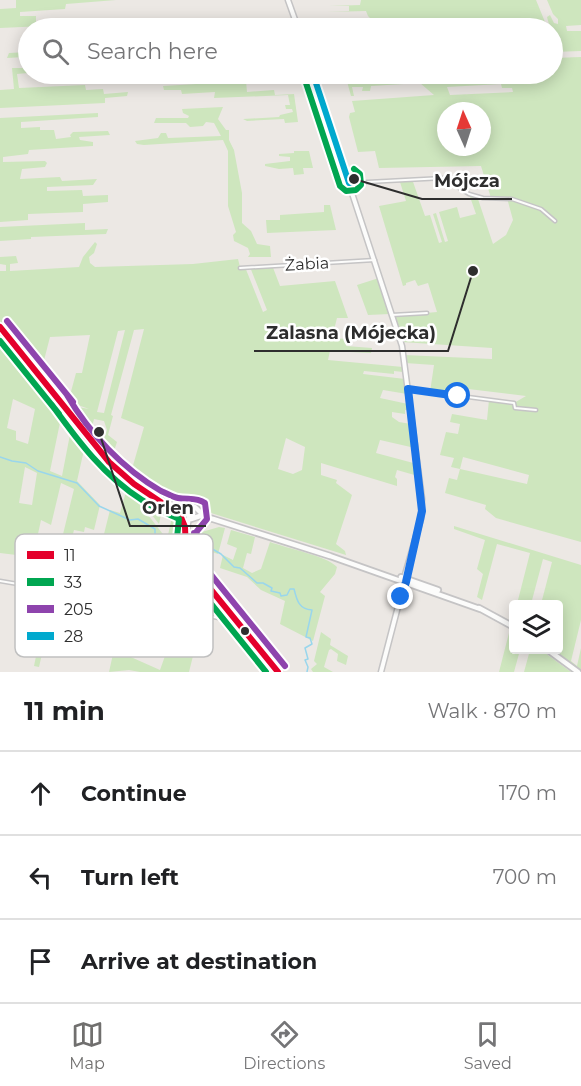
<!DOCTYPE html>
<meta charset="utf-8">
<style>
body{margin:0;font-family:Montserrat,sans-serif;background:#f2f2f2;color:#202124}
.controls{position:absolute;right:18px;bottom:18px;display:grid;overflow:hidden;border-radius:6px;box-shadow:0 3px 15px #0003}
.controls button{width:54px;height:54px;display:grid;place-items:center;padding:0;border:0;border-bottom:2px solid #e0e0e0;background:#fff;color:#202124;font:30px sans-serif}
.compass{position:absolute;left:437px;top:102px;width:54px;height:54px;border-radius:50%;background:#fff;box-shadow:0 3px 15px #0003;rotate:357deg}
.stop{position:absolute;width:18px;height:18px;margin:-14px;border:4px solid #1a73e8;border-radius:50%;background:#fff}
.stop.end{background:#1a73e8;border-color:#fff;box-shadow:0 2px 6px #0008}
.list{margin:0;padding:0;list-style:none}
h2{display:flex;justify-content:space-between;align-items:center;height:78px;margin:0;padding:0 24px;font-size:26px}
h2 small{font-size:20px;font-weight:400;color:#757577}
.list li{display:grid;grid-template-columns:39px 1fr auto;gap:18px;align-items:center;box-sizing:border-box;height:84px;padding:0 24px;border-top:2px solid #e0e0e0}
.list b{display:block;font-size:22px;white-space:nowrap}
.list em{font-size:20px;font-style:normal;color:#757577}
.icon{flex:none;width:33px;height:33px;fill:none;stroke:currentColor;stroke-width:2;stroke-linecap:round;stroke-linejoin:round}
.map{position:relative;flex:none;width:581px;height:672px;overflow:hidden}
.search{position:absolute;background:#fff;box-shadow:0 3px 15px #0003;left:18px;right:18px;top:18px;height:66px;display:flex;align-items:center;gap:15px;box-sizing:border-box;padding:0 21px;border-radius:33px;color:#757577;font-size:22px}
.sheet{height:330px;background:#fff}
nav{display:flex;justify-content:space-around;align-items:center;box-sizing:border-box;height:84px;border-top:2px solid #e0e0e0;background:#fff;font-size:16px;color:#757577}
nav a{display:grid;justify-items:center;gap:3px}
nav .on{color:#706f6e}
.map>svg:first-child{display:block}
.green{fill:#cee6be;fill-rule:evenodd}
.lines{fill:none;stroke-linecap:round;stroke-linejoin:round}
.stream{stroke:#99d6ec;stroke-width:1.5}
.minor-casing{stroke:#c5c4c5;stroke-width:5}
.tertiary-casing{stroke:#c5c4c5;stroke-width:7}
.secondary-casing{stroke:#c5c4c5;stroke-width:8}
.minor{stroke:#fcfcfb;stroke-width:2}
.tertiary{stroke:#fcfcfb;stroke-width:4}
.secondary{stroke:#fcfcfb;stroke-width:4.5}
.bus-1-casing{stroke:#fff;stroke-width:10}
.bus-2-casing{stroke:#fff;stroke-width:10}
.bus-3-casing{stroke:#fff;stroke-width:10}
.bus-4-casing{stroke:#fff;stroke-width:10}
.bus-1{stroke:#e4002b;stroke-width:6}
.bus-2{stroke:#00a651;stroke-width:6}
.bus-3{stroke:#8e44ad;stroke-width:6}
.bus-4{stroke:#00a9ce;stroke-width:6}
.route{stroke:#1a73e8;stroke-width:8}
.bus-dot{fill:#2e2e2e;stroke:#fff;stroke-width:2}
.labels{text-anchor:middle;dominant-baseline:central;stroke-width:5;stroke-linejoin:round;paint-order:stroke}
.street-label{font-size:16px;fill:#2e2e2e;stroke:#fff}
.key{fill:#fff;stroke:#c0c0c0;stroke-width:1.5}
.key-label{font-size:16px;fill:#2e2e2e}
.leader{fill:none;stroke:#2e2e2e;stroke-width:2}
.callout-dot{fill:#2e2e2e;stroke:#fff;stroke-width:2}
.callout-label{font-size:18px;text-anchor:middle;font-weight:bold;fill:#2e2e2e;stroke:#fff;stroke-width:5;stroke-linejoin:round;paint-order:stroke}
</style>
<div class="map">
<svg width="581" height="672" viewBox="0 0 581 672">
<rect width="100%" height="100%" fill="#ece8e4"/>
<path class="green" d="M16,0H116L66,4L65,9L20,12V16H36V22L66,21L67,25L0,28V9L16,8Z
M361,0H536L545,22L539,25L538,28H333V22L358,21L359,25H377L368,16L366,11L327,12L349,11V6H329L360,5Z
M547,0H581V25L566,26L567,31H581V51L553,52L552,28H550L547,17L550,15L554,23L558,24V19L553,14Z
M28,52V73L17,74L19,88L85,85L86,90L103,89L104,94L128,92L127,96L105,98V103L0,108V90L14,89L12,68H23L24,57L7,58L9,53Z
M581,57V542L496,518L485,509L486,505L445,493L449,478L457,480L460,469L451,467L454,458L440,455L446,432L458,434L460,424L450,422L452,414L487,420L489,400L514,403L526,396L460,388L458,396L430,392L434,365L405,363L404,355L492,359V348L402,342L394,316L437,312L428,283L418,286L415,280L406,283V285L403,286L379,206L406,201L399,179H412L425,216L430,215L439,243L442,242L433,214L436,213L445,242L448,241L439,212L457,207L460,218L476,214L469,194L477,196L493,244L506,235L513,220L507,198H491L481,166L379,168L375,151L358,152L349,117L350,113L355,112L352,101L434,95L420,83L371,86L370,91H362L363,87H352L354,96H351L345,74H534L536,76L537,74H552L553,58ZM501,84L502,88H512L513,92L450,95L447,87ZM446,111H482V147H446ZM463,457L529,475L527,484L460,469Z
M246,81L247,92L274,90L275,95L294,94L298,122L285,123L284,119L247,121L243,119L279,117L280,115L293,112L292,109H286L285,105H290L288,95L214,98L215,92L182,94L181,90H164L163,86Z
M223,107L218,119L226,130H229V140L234,150L242,193V223L251,231L257,244L270,246L271,257H248L250,254L248,248L234,241L233,235L236,232L228,206V151L223,140L144,145L137,144L135,141L158,138L161,133H166L168,138L221,136L214,123L206,122L203,126L190,127L186,123H154L156,118H188L189,116L183,113L182,109Z
M98,113V117L21,122V128L40,127V130H54L56,139L71,137L70,135L73,132L108,131L110,135L79,137L80,140L93,142V146L29,150L28,154L3,157V162L45,161L47,163L45,167L22,169L20,179L60,177L62,181L97,179L93,185L47,187V191L82,190L83,196L108,195V202L83,204V212L28,214V220L0,222V118Z
M294,151H309L313,168H303L304,174L294,175L293,168L279,169L265,166V164L290,161V157L279,156V154L294,153Z
M324,205H330L336,230L267,233L266,220H280V215L324,212Z
M85,223V230L108,229L106,234L31,237V239L0,241V227Z
M95,242L97,244L94,253L89,257L90,263L95,267L193,264L238,259L240,267H245L263,312L267,310L250,267L272,265L280,286L335,281L348,318H337L332,338L347,339L346,346L372,348L371,353L330,351L328,360L403,367V372L394,371V374L364,371L363,374L405,379L407,394L383,390L380,398L408,404L409,410H405V414L392,412V417L399,422L411,424L415,448L380,440L376,453L417,464L418,476L397,470L395,477L397,479V486L321,463V475L337,480L336,483L352,495L336,544L345,551L346,555L211,513C192,498 194,507 176,502C159,496 144,486 130,476L144,427L121,418L144,329L134,330L111,415L113,416L108,435L117,442L111,460L101,448L107,430L104,421L94,419L91,431L88,433L67,405L89,409L75,404L69,399L76,373H82L90,335L50,337L41,372L0,321V271H6V265L0,264V257L16,256L18,263L10,264V271L79,267L83,257ZM125,330L104,413L97,412L118,331ZM286,438L305,447L302,470L293,474L278,469Z
M379,278L390,314L368,315L357,285Z
M0,335L41,386L57,401L54,402L62,413L50,471L62,476L72,424L86,441L77,481L100,505L94,530L85,527L84,532L74,530L67,557L86,562L84,564L57,559L74,489L61,483L51,525L41,520L33,557L0,553ZM13,399L35,409L28,444L16,440V431L7,428ZM25,467L37,473L32,505L19,503Z
M128,485L169,511L179,521L182,522L184,553L181,552L168,535L172,517L162,510L159,524Z
M127,488L187,565L184,577L161,572L165,556L150,553L146,568L107,560L111,545L102,542L110,510L120,513Z
M454,526L581,565V620L571,661L577,666L581,648V672L553,650H558V604H541L552,562L543,559L531,604H517L530,553L497,544L482,600L477,597L483,574L477,569L485,540L454,529Z
M219,527L225,528L218,554L197,547L192,564L187,539L188,533L195,534Z
M231,530L255,537L251,554L247,553L243,568L252,573L261,569L270,542C286,548 327,556 337,567L335,574L320,592L325,596L313,641L280,624L285,601L261,590L247,577L220,568L223,555L233,560L237,548L227,544Z
M23,609L51,615L39,667L34,666L41,632L29,629L31,620L21,618Z
M135,613L163,614L159,632L152,629L153,622L135,619L124,654L160,670L170,642L195,648L189,672H140L129,670L109,672L115,645L95,637L99,622L130,627Z
M510,629L513,631L514,650H520L514,672H499Z
M321,632L331,639L330,645L348,656L346,665L337,661L338,654L331,649L329,650L324,667L333,672H313L311,669L317,664L314,661Z
M530,650H541L571,672H524Z"/>
<g class="lines">
<path class="stream" d="M0,457L12,461L26,463L38,471L77,483L99,506L130,520L138,519L155,529V535L161,538C180,529 187,544 202,543L221,554L234,567L240,568L257,583H263L272,588L271,591L280,593L281,596L287,595L290,589H294C297,601 299,609 312,610L306,637L310,638L312,644L305,648L308,659L305,660L308,667L307,672"/>
<g class="minor-casing">
<path id="minor" d="M349,183L443,178L469,194L483,198L512,199L541,209L555,221
M240,268L375,260
M392,315L427,313
M407,389L514,403L515,408L536,410
M0,581L225,619L233,618"/>
</g>
<g class="tertiary-casing">
<path id="tertiary" d="M288,0L298,28
M313,74L402,346L422,499L421,519L404,578L401,595L381,672
M170,507C190,520 183,545 191,565L278,672
M186,535L189,518"/>
</g>
<g class="secondary-casing">
<path id="secondary" d="M0,327L61,401
M59,400L96,449L118,470L147,493L186,512L191,519L200,516L213,519L330,556L480,609
M184,509L195,507L203,515
M401,577L438,590
M479,608L514,627
M548,650L578,672"/>
</g>
<use href="#minor" class="minor"/>
<use href="#tertiary" class="tertiary"/>
<use href="#secondary" class="secondary"/>
<g class="bus-1-casing">
<path id="bus-1" d="M0,327L109,462L134,484L180,515L185,527L186,551L191,565L278,672"/>
</g>
<g class="bus-2-casing">
<path id="bus-2" d="M304,77L340,186L346,191L356,190L361,185L360,174L354,169
M0,341L59,414
M52,405C78,441 104,476 142,500C153,508 167,513 179,519L176,547L183,569L266,672"/>
</g>
<g class="bus-3-casing">
<path id="bus-3" d="M7,321L73,402
M67,395C89,433 123,469 161,491C166,493 173,497 178,498C188,500 196,497 205,503L207,519L197,531L194,545
M194,533V547L199,560L285,666"/>
</g>
<g class="bus-4-casing">
<path id="bus-4" d="M313,74L349,183L353,182L352,178L347,176"/>
</g>
<use href="#bus-1" class="bus-1"/>
<use href="#bus-2" class="bus-2"/>
<use href="#bus-3" class="bus-3"/>
<use href="#bus-4" class="bus-4"/>
</g>
<g class="lines">
<path class="route" d="M401,597L406,582L422,511L408,389L458,396"/>
</g>
<circle class="bus-dot" cx="245" cy="631" r="5"/>
<g class="labels">
<g class="street-label">
<text transform="translate(307 264) rotate(-3)">Żabia</text>
</g>
</g>
<rect x="15" y="534" width="198" height="123" rx="9" class="key"/>
<rect x="27" y="551" width="27" height="8" fill="#e4002b"/>
<rect x="27" y="578" width="27" height="8" fill="#00a651"/>
<rect x="27" y="605" width="27" height="8" fill="#8e44ad"/>
<rect x="27" y="632" width="27" height="8" fill="#00a9ce"/>
<g class="key-label">
<text x="64" y="561">11</text>
<text x="64" y="588">33</text>
<text x="64" y="615">205</text>
<text x="64" y="642">28</text>
</g>
<path class="leader" d="M354 179L422 199H512M473 271L448 351H254M99 432L130 526H206"/>
<g class="callout-dot">
<circle cx="354" cy="179" r="6"/>
<circle cx="473" cy="271" r="6"/>
<circle cx="99" cy="432" r="6"/>
</g>
<g class="callout-label">
<text x="467" y="187">Mójcza</text>
<text x="351" y="339">Zalasna (Mójecka)</text>
<text x="168" y="514">Orlen</text>
</g>
</svg>
<div class="controls">
<button><svg class="icon" aria-label="layers" viewBox="0 0 24 24"><path d="M12 4l9 5-9 5-9-5zM3 14l9 5 9-5"/></svg></button>
</div>
<svg class="compass" viewBox="-18 -18 36 36"><path d="M0-13l5 13h-10z" fill="#e53935"/><path d="M0 13l5-13h-10z" fill="#757577"/></svg>
<div class="stop" style="left:458px;top:396px"></div>
<div class="stop end" style="left:401px;top:597px"></div>
<div class="search"><svg class="icon" aria-label="search" viewBox="0 0 24 24"><circle cx="10" cy="10" r="6"/><path d="M15 15l6 6"/></svg>Search here</div>
</div>
<section class="sheet">
<h2>11 min<small>Walk · 870 m</small></h2>
<ul class="list">
<li><svg class="icon" aria-label="ahead" viewBox="0 0 24 24"><path d="M12 20V5M6 11l6-6 6 6"/></svg><div><b>Continue</b></div><em>170 m</em></li>
<li><svg class="icon" aria-label="left" viewBox="0 0 24 24"><path d="M17 20v-9H6M10 6l-5 5 5 5"/></svg><div><b>Turn left</b></div><em>700 m</em></li>
<li><svg class="icon" aria-label="arrive" viewBox="0 0 24 24"><path d="M6 21V4h12l-3 4 3 4H6"/></svg><div><b>Arrive at destination</b></div></li>
</ul>
</section>
<nav>
<a class="on"><svg class="icon" aria-label="map" viewBox="0 0 24 24"><path d="M3 6l6-2 6 2 6-2v14l-6 2-6-2-6 2zM9 4v14M15 6v14"/></svg>Map</a>
<a><svg class="icon" aria-label="directions" viewBox="0 0 24 24"><path d="M12 3l9 9-9 9-9-9zM9 14v-3h6M13 9l2 2-2 2"/></svg>Directions</a>
<a><svg class="icon" aria-label="saved" viewBox="0 0 24 24"><path d="M7 4h10v16l-5-4-5 4z"/></svg>Saved</a>
</nav>
